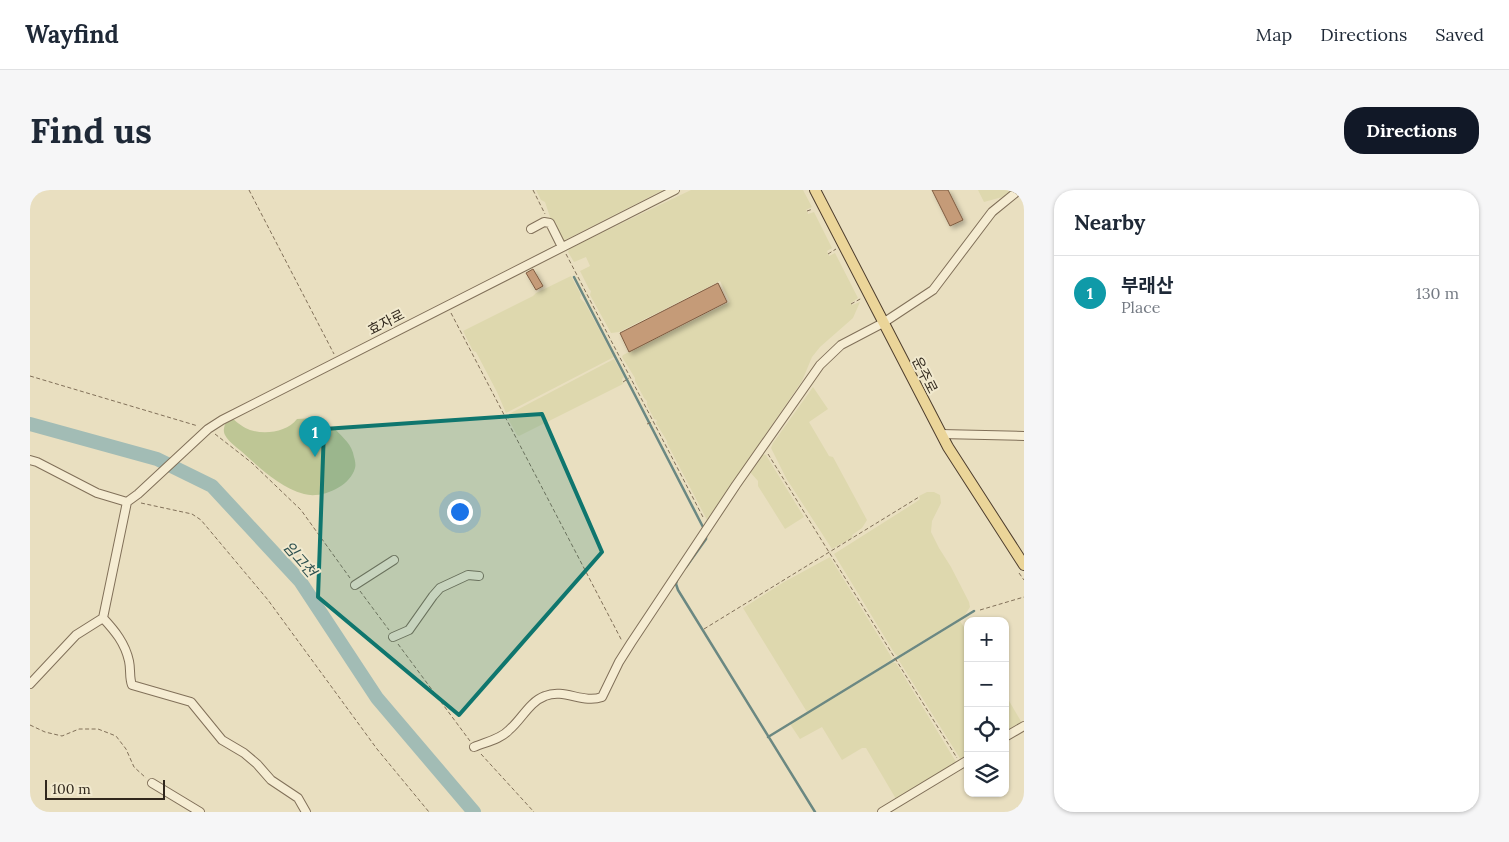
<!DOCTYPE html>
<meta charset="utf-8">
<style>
body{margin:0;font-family:Lora,"Noto Sans KR",serif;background:#f6f6f7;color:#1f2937}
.controls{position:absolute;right:15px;bottom:15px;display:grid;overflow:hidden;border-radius:10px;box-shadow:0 1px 4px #0004}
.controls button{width:45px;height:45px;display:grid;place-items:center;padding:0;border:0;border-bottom:1px solid #e0e1e3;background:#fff;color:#1f2937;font:25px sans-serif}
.scale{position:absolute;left:15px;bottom:12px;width:120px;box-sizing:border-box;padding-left:5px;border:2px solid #31281d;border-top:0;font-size:14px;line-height:18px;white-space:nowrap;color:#31281d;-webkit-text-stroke:4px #f1e9ce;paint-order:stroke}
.you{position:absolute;left:429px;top:321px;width:18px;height:18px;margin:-12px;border:4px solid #fff;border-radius:50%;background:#1a73e8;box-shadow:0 0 0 8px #1a73e833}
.badge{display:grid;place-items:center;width:32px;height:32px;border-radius:50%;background:#111827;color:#fff;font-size:16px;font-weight:700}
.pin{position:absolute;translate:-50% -41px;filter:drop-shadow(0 1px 2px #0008)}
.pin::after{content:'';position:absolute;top:26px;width:18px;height:15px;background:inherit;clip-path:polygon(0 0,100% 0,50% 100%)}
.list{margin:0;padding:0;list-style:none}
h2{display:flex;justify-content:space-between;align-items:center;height:65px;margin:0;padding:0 20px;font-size:21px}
h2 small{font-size:16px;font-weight:400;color:#747a83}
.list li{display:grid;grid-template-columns:32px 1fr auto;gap:15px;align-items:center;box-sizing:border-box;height:75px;padding:0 20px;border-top:1px solid #e0e1e3}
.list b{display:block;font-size:19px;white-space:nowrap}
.list p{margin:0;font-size:16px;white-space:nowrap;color:#747a83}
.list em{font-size:16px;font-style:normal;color:#747a83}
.icon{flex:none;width:28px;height:28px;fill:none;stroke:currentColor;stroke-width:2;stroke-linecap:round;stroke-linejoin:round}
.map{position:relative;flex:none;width:994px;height:622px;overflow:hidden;border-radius:20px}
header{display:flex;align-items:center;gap:30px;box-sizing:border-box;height:70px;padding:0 25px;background:#fff;border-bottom:1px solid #e0e1e3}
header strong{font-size:24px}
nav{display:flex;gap:28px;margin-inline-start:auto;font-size:18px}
.intro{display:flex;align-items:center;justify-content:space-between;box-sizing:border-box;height:120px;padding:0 30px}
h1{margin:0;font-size:35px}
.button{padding:12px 22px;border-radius:20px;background:#111827;color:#fff;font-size:18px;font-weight:700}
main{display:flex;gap:30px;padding:0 30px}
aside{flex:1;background:#fff;border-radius:20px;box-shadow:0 1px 4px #0004}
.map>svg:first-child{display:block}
.farmland{fill:#ded8ae}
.green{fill:#bec695}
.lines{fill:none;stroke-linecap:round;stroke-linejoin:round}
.stream{stroke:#6b8882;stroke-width:2.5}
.river{stroke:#a2bcb5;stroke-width:14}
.building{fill:#c59b78;stroke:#7e5c41;filter:url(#shadow)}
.minor-casing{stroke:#817059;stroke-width:10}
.major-casing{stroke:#4e3e2e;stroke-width:12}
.path{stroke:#817059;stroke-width:1;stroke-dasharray:4 2.5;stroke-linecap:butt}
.minor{stroke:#f5ecd2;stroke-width:8}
.major{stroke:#ebd599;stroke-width:10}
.marked{fill:#0f766e;fill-opacity:0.2;stroke:#0f766e;stroke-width:4;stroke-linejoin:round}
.labels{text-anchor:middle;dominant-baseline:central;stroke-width:4;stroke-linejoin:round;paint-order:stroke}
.street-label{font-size:14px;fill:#31281d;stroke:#f1e9ce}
.water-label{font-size:15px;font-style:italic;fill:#2d504f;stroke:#f1e9ce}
</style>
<header>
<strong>Wayfind</strong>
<nav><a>Map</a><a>Directions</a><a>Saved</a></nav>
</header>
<div class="intro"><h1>Find us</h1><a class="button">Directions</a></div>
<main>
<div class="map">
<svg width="994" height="622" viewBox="0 0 994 622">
<defs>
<filter id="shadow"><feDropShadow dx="3" dy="3" stdDeviation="2.5" flood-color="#0004"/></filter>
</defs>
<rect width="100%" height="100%" fill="#e9dfc0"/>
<path class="farmland" d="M506,0H633L533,51L527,42L528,39L526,33L521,30L515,12L511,10Z
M661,0H773L782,17L776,20L777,21L778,24L784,22L802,58L797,61L799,66L805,63L828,108L821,113L822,115L830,112L823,128L790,157L782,167L772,191L677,330L637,253V251L626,233L627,230L624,229L617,215V211L614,208L605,191V188L592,167L593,165L700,112L690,91L589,142L581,143L560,105L561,101L559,99L550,81L560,76L556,67L544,72L538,62L540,58Z
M948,0H985L976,6L954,12Z
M541,86L551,105L550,108L555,113L584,167L476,223L467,202L446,162L443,161L433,141L503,106L506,103Z
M584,169L594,187L592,189L593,194L489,246L487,245L477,227L479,224Z
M783,197L798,219L779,232L799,266L803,267L837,330L832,338L822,345L823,347L802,359L756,288L741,258L743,253Z
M732,264L736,265L774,327L755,339L728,296V291L720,282Z
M897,302H904L910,305L911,313L902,331L901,342L909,358L921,377L939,412L940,417L935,425L868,466L865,464L804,364L886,312L890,309L889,306Z
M800,367L862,468L861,470L777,522L713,418L754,392Z
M930,431L938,443V566L931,570L868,469Z
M862,472L866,473L926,572L866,609L836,558H832L812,570L792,537L770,549L760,534Z
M975,504L992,533L975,542Z"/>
<path class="green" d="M203,229C208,233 214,238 220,240C235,245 257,242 267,229C271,229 276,228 280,229C289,232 291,244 305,239C313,248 322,254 324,267C325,270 326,275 325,278C320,297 291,309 274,304C249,297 230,278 211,261C206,257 198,251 195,245C193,241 194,238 195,234Z"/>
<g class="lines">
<path class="stream" d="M544,87L674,339
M656,377L676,349V344
M647,390L646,394L648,400L785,622
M738,547L944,421"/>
<path class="river" d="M0,234L127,269L182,296L270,391L347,508L444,622"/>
</g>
<path class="building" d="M902,0H918L933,30L920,36Z
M503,79L513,96L506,100L496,83Z
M688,93L697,112L599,162L590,143Z"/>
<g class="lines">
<g class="minor-casing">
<path id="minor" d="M501,39L514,32L520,33L532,57
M911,244L994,246
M0,270L7,272L67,303L97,312
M97,312L108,304L178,239L192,230L645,0
M325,395L364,370
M73,428C85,441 95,453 99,471C101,480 99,487 102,495L161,512L192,550L214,563L227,574L241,590L268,608L276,622
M363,447L379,440L403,406L410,398L438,385L449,386
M0,494L46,445L73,428L97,312
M975,547L994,536
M444,557C456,552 471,549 479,540C492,529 499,512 515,506C534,498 553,514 572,507L589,472L601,453L706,295L790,175L811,155L853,133L903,100L962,22L989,0
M122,593L170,622
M852,622L938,570"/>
</g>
<g class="major-casing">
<path id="major" d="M785,0L918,257L994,375"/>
</g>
<path class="path" d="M219,0L304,164
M503,0L515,24
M777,21L783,19
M536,64L674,329
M798,64L806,59
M821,114L832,108
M421,123L592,451
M0,186L168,236
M593,192L599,188
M617,234L622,232
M185,244L222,273L271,320L320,388
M738,264L927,568
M111,313L162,324L171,330L238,410L347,559L399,622
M989,383L994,390
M330,401L359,440
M950,420L994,407
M674,439L889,307
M368,454L440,551
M0,535L15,542L32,546L49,539H68L86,546L96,559L104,577L116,588
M451,564L504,622"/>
<use href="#minor" class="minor"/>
<use href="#major" class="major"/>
</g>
<path class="marked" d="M512,224L572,362L429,525L288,407L294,239Z"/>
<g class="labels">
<g class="street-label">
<text transform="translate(356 132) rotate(-27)">효자로</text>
<text transform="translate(895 185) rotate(63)">운주로</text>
</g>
<g class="water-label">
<text transform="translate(270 369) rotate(49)">임고천</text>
</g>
</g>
</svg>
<div class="controls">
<button>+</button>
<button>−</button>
<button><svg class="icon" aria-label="locate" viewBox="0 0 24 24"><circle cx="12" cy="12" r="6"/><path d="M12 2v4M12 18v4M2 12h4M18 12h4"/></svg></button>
<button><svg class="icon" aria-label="layers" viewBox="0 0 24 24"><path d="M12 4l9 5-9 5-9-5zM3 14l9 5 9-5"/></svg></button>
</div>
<div class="scale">100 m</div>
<div class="you"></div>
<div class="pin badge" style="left:285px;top:267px;background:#0f9aa8">1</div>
</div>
<aside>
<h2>Nearby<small></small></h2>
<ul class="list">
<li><span class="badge" style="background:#0f9aa8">1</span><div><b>부래산</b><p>Place</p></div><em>130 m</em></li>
</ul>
</aside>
</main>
